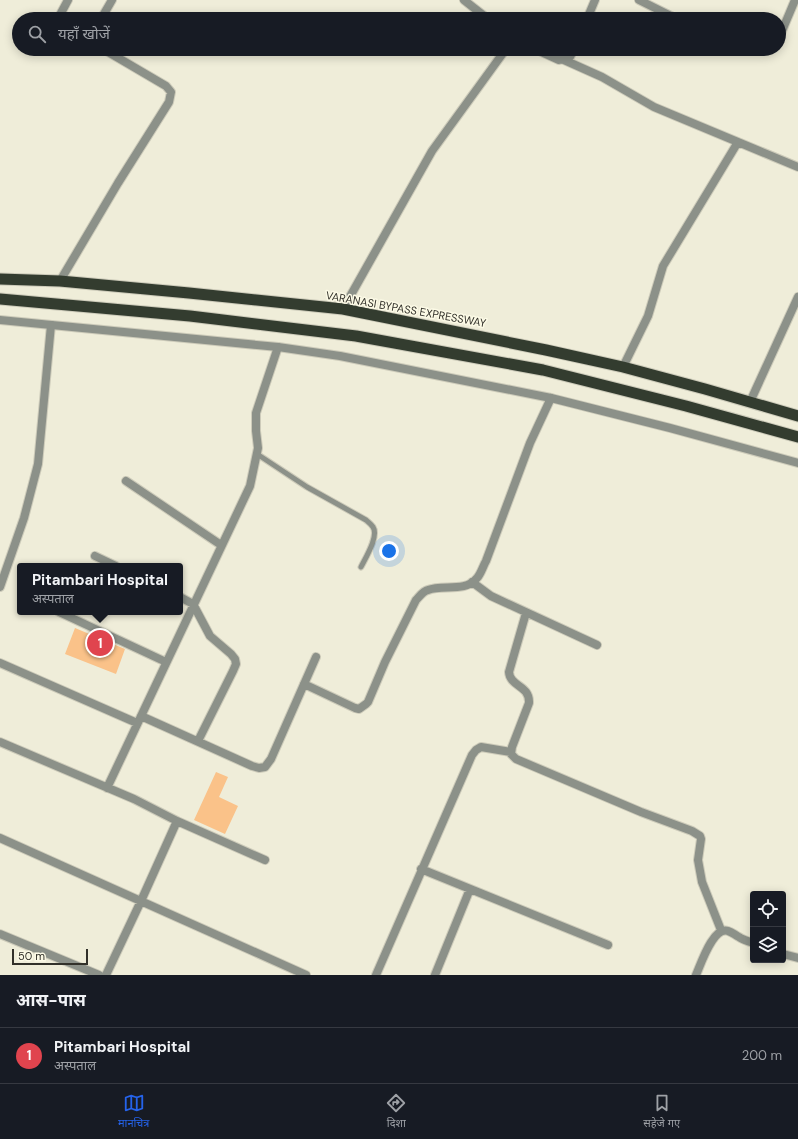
<!DOCTYPE html>
<html lang="hi">
<meta charset="utf-8">
<style>
body{margin:0;font-family:"DM Sans","Noto Sans Devanagari",sans-serif;background:#242831;color:#f1f3f6}
.controls{position:absolute;right:12px;bottom:12px;display:grid;overflow:hidden;border-radius:4px;box-shadow:0 2px 10px #0003}
.controls button{width:36px;height:36px;display:grid;place-items:center;padding:0;border:0;border-bottom:1px solid #363941;background:#171b24;color:#f1f3f6;font:20px sans-serif}
.scale{position:absolute;left:12px;bottom:10px;width:76px;box-sizing:border-box;padding-left:4px;border:2px solid #32312a;border-top:0;font-size:11px;line-height:14px;white-space:nowrap;color:#32312a;-webkit-text-stroke:3px #fcfae6;paint-order:stroke}
.you{position:absolute;left:389px;top:551px;width:14px;height:14px;margin:-10px;border:3px solid #fff;border-radius:50%;background:#1a73e8;box-shadow:0 0 0 6px #1a73e833}
.badge{display:grid;place-items:center;width:26px;height:26px;border-radius:50%;background:#2563eb;color:#fff;font-size:13px;font-weight:700}
.pin{position:absolute;translate:-50% -50%;border:2px solid #fff;box-shadow:0 1px 4px #0006}
.popup{position:absolute;left:17px;top:563px;width:166px;height:52px;box-sizing:border-box;display:grid;place-content:center;border-radius:4px;background:#171b24;filter:drop-shadow(0 1px 3px #0005);font-size:13px;white-space:nowrap;color:#9ea1a6}
.popup b{font-size:15px;color:#f1f3f6}
.popup::after{content:'';position:absolute;left:50%;top:100%;margin-left:-8px;border:8px solid transparent;border-top-color:#171b24}
.list{margin:0;padding:0;list-style:none}
h2{display:flex;justify-content:space-between;align-items:center;height:52px;margin:0;padding:0 16px;font-size:17px}
h2 small{font-size:13px;font-weight:400;color:#9ea1a6}
.list li{display:grid;grid-template-columns:26px 1fr auto;gap:12px;align-items:center;box-sizing:border-box;height:56px;padding:0 16px;border-top:1px solid #363941}
.list b{display:block;font-size:15px;white-space:nowrap}
.list p{margin:0;font-size:13px;white-space:nowrap;color:#9ea1a6}
.list em{font-size:13px;font-style:normal;color:#9ea1a6}
.icon{flex:none;width:22px;height:22px;fill:none;stroke:currentColor;stroke-width:2;stroke-linecap:round;stroke-linejoin:round}
.map{position:relative;flex:none;width:798px;height:975px;overflow:hidden}
.search{position:absolute;background:#171b24;box-shadow:0 2px 10px #0003;left:12px;right:12px;top:12px;height:44px;display:flex;align-items:center;gap:10px;box-sizing:border-box;padding:0 14px;border-radius:22px;color:#9ea1a6;font-size:15px}
.sheet{height:108px;background:#171b24}
nav{display:flex;justify-content:space-around;align-items:center;box-sizing:border-box;height:56px;border-top:1px solid #363941;background:#171b24;font-size:11px;color:#9ea1a6}
nav a{display:grid;justify-items:center;gap:2px}
nav .on{color:#2563eb}
.map>svg:first-child{display:block}
.building{fill:#fac289}
.lines{fill:none;stroke-linecap:round;stroke-linejoin:round}
.service-casing{stroke:#cdcbba;stroke-width:7}
.minor-casing{stroke:#cdcbba;stroke-width:10}
.tertiary-casing{stroke:#cdcbba;stroke-width:10}
.trunk-casing{stroke:#cdcbba;stroke-width:13}
.service{stroke:#8c9189;stroke-width:5}
.minor{stroke:#8c9189;stroke-width:8}
.tertiary{stroke:#8c9189;stroke-width:8}
.trunk{stroke:#333c2f;stroke-width:11}
.labels{text-anchor:middle;dominant-baseline:central;stroke-width:3;stroke-linejoin:round;paint-order:stroke}
.street-label{font-size:11px;fill:#32312a;stroke:#fcfae6}
</style>
<div class="map">
<svg width="798" height="975" viewBox="0 0 798 975">
<rect width="100%" height="100%" fill="#efedd9"/>
<path class="building" d="M75,628L125,649L116,674L65,654Z
M216,772L228,777L219,797L238,806L225,834L194,820Z"/>
<g class="lines">
<g class="service-casing">
<path id="service" d="M257,454L307,487L366,520C368,522 371,524 373,527C379,536 366,557 361,567"/>
</g>
<g class="minor-casing">
<path id="minor" d="M464,0L488,19
M639,0L677,19
M60,19L61,13L68,0
M101,19L112,0
M587,19L595,0
M779,38L795,0
M535,49L559,60L570,57L574,49
M564,60L602,77L654,107L798,167
M60,281L118,183L169,102L171,92L166,86L103,49
M343,309L432,151L506,49
M623,367L648,316L663,266L738,142
M750,402L798,297
M126,481L221,545
M95,556L116,566
M472,582L491,596L597,645
M0,587L24,518L38,464L51,325
M180,597L193,604L210,636L231,654L235,659L236,664L233,671L198,741
M59,612L166,662
M526,613L509,672C510,687 530,685 529,703L512,747L511,754L516,759L641,812L692,831L700,836L701,839L698,860L702,882L721,930
M0,663L137,723
M304,684L355,708L359,709L366,704L368,702L385,662L416,600C419,597 423,591 428,590C443,584 465,593 477,578C481,574 483,566 486,561L530,443L551,398
M141,716L252,766L259,768L265,767L271,759L316,657
M0,742L134,799L177,821L141,901L106,975
M107,788L250,486L258,448L256,431V413L278,347
M177,821L265,860
M0,838L306,975
M421,869L608,945
M0,934L99,975
M783,954L798,958
M376,975L472,755L476,750L481,747L511,752
M435,975L470,889
M696,975C701,964 713,926 728,931C732,932 735,935 739,937C743,940 748,941 753,943"/>
</g>
<g class="tertiary-casing">
<path id="tertiary" d="M0,320L278,347L340,356L551,398L670,428L798,463"/>
</g>
<g class="trunk-casing">
<path id="trunk" d="M0,279L60,281L189,293L343,309L546,350L623,367L705,389L798,416
M0,299L190,316L356,336L543,370L686,406L798,437"/>
</g>
<use href="#service" class="service"/>
<use href="#minor" class="minor"/>
<use href="#tertiary" class="tertiary"/>
<use href="#trunk" class="trunk"/>
</g>
<g class="labels">
<g class="street-label">
<text transform="translate(406 309) rotate(10)">VARANASI BYPASS EXPRESSWAY</text>
</g>
</g>
</svg>
<div class="controls">
<button><svg class="icon" aria-label="locate" viewBox="0 0 24 24"><circle cx="12" cy="12" r="6"/><path d="M12 2v4M12 18v4M2 12h4M18 12h4"/></svg></button>
<button><svg class="icon" aria-label="layers" viewBox="0 0 24 24"><path d="M12 4l9 5-9 5-9-5zM3 14l9 5 9-5"/></svg></button>
</div>
<div class="scale">50 m</div>
<div class="you"></div>
<div class="pin badge" style="left:100px;top:643px;background:#e0444e">1</div>
<div class="popup"><b>Pitambari Hospital</b>अस्पताल</div>
<div class="search"><svg class="icon" aria-label="search" viewBox="0 0 24 24"><circle cx="10" cy="10" r="6"/><path d="M15 15l6 6"/></svg>यहाँ खोजें</div>
</div>
<section class="sheet">
<h2>आस-पास<small></small></h2>
<ul class="list">
<li><span class="badge" style="background:#e0444e">1</span><div><b>Pitambari Hospital</b><p>अस्पताल</p></div><em>200 m</em></li>
</ul>
</section>
<nav>
<a class="on"><svg class="icon" aria-label="map" viewBox="0 0 24 24"><path d="M3 6l6-2 6 2 6-2v14l-6 2-6-2-6 2zM9 4v14M15 6v14"/></svg>मानचित्र</a>
<a><svg class="icon" aria-label="directions" viewBox="0 0 24 24"><path d="M12 3l9 9-9 9-9-9zM9 14v-3h6M13 9l2 2-2 2"/></svg>दिशा</a>
<a><svg class="icon" aria-label="saved" viewBox="0 0 24 24"><path d="M7 4h10v16l-5-4-5 4z"/></svg>सहेजे गए</a>
</nav>
